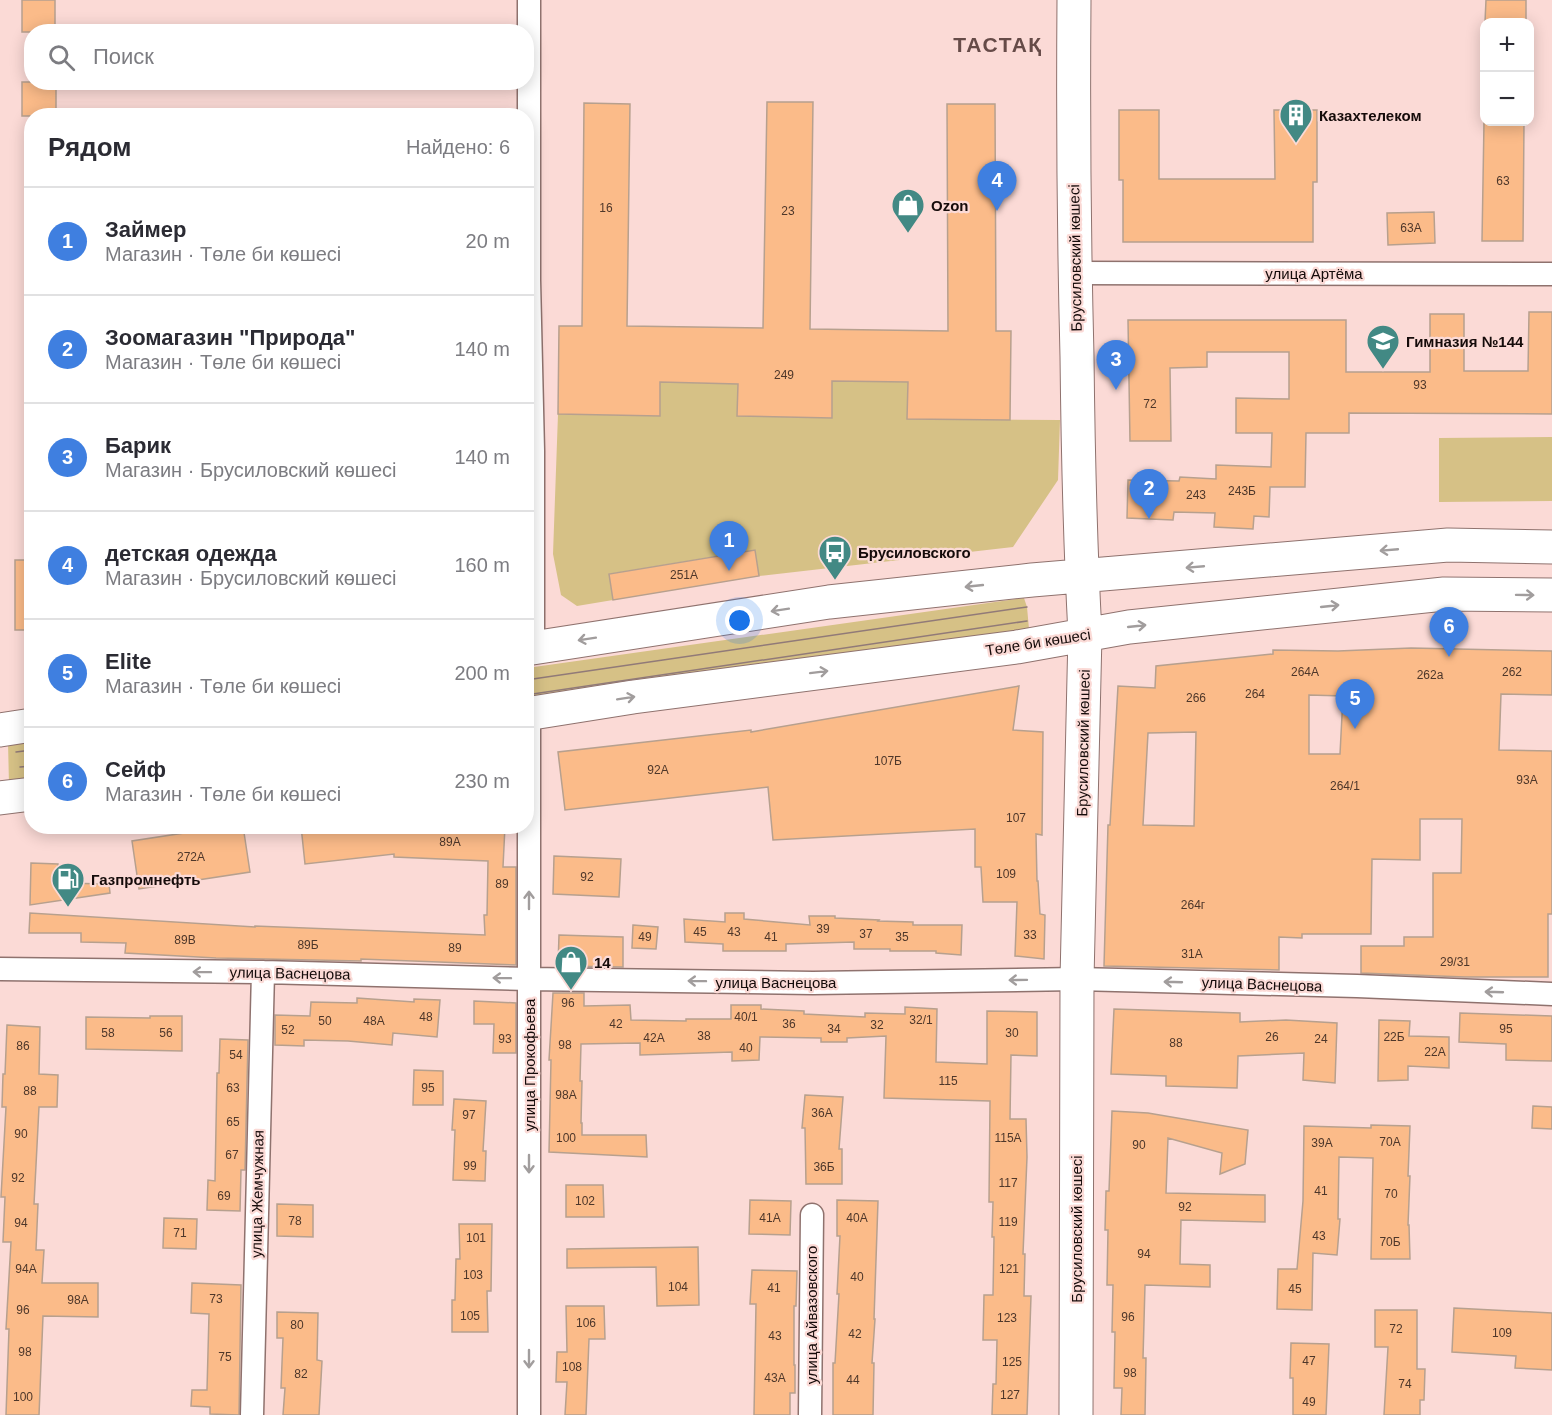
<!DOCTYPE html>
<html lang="ru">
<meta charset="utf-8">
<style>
body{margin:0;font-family:Arial,sans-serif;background:#f7f7f7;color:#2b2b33}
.controls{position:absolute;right:18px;top:18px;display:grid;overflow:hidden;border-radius:12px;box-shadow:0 3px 15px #0003}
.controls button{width:54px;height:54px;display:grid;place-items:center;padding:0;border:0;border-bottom:2px solid #e1e1e2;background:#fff;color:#2b2b33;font:30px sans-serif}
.you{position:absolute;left:740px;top:621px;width:21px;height:21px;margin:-15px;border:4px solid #fff;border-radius:50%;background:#1a73e8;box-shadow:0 0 0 9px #1a73e833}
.badge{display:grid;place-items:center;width:39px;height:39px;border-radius:50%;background:#d93025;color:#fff;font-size:20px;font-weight:700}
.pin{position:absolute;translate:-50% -50px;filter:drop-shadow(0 2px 3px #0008)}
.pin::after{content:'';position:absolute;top:32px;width:21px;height:18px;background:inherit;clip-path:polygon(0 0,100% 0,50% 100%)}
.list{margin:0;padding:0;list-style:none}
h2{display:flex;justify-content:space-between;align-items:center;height:78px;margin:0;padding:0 24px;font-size:26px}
h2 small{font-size:20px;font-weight:400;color:#7c7c81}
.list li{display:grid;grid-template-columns:39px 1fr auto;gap:18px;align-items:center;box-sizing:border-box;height:108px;padding:0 24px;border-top:2px solid #e1e1e2}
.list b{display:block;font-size:22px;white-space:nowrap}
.list p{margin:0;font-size:20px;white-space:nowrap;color:#7c7c81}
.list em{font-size:20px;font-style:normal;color:#7c7c81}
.icon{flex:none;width:33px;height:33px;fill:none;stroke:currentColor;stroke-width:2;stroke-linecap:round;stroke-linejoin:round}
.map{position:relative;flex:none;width:1552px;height:1415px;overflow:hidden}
.search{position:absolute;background:#fff;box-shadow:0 3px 15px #0003;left:24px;top:24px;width:510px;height:66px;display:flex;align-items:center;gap:15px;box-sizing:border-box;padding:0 21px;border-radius:24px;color:#7c7c81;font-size:22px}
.panel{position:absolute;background:#fff;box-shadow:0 3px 15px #0003;left:24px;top:108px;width:510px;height:726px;border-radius:24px}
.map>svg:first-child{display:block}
.green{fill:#d6c186}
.building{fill:#fbbb89;stroke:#b7a08e;stroke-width:1.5;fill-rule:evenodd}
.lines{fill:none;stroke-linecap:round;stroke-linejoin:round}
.street-casing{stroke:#8f726e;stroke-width:25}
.secondary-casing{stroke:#8f726e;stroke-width:35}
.street{stroke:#fff;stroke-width:22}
.secondary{stroke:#fff;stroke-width:33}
.tram{stroke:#917a78;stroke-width:1.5}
.oneway{stroke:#a19d9d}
.labels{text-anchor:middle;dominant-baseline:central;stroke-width:4.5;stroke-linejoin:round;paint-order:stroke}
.number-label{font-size:12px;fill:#4e372a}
.poi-label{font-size:15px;font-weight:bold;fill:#150b0a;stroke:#fbdad6;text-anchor:start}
.street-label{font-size:15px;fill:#150b0a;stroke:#fbdad6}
.district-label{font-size:21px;font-weight:bold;letter-spacing:1.5px;fill:#664b48;stroke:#fbdad6}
</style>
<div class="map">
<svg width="1552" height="1415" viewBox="0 0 1552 1415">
<rect width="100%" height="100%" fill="#fbdad6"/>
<path class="green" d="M832,381L908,382L907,419L1060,420L1058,480L1013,547L759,576L754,550L609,574L613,600L577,606L561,595L553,554L558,414L660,416V382L738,384V416L832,418Z
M1552,437V501L1439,502V438Z
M1024,598L1027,607L1029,629L527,704V668Z
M31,740V780L9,784L8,743Z"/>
<path class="building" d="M22,0H55V32H22Z
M1486,0H1526V22H1485Z
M22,82H56V116H22Z
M767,102H813L810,329L948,331L947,104H995L996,331H1011L1010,420L907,419L908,382L832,381V418L737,416L738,384L660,382V416L558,414L559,326H582L584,103L630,104L627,326L763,328Z
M1119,110H1159V179H1275L1274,110H1317V182H1313V242H1123V180H1119Z
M1484,122H1524L1523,241H1482Z
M1434,212L1435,243L1388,245L1387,213Z
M1529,312H1552V414L1349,413V433H1306L1305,487H1270L1269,517L1254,516L1253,529L1214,527L1215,513L1174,512L1173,520L1127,518L1128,480L1179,481L1180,477L1216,479V465L1271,467L1272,433H1236V398L1289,399V352H1207V367L1170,368L1171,441H1130L1128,320H1346V372H1430V314H1464V371H1528Z
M755,550L759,576L613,600L609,574Z
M15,560H32V630H15Z
M1411,648L1552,651V695L1501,694L1499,750L1552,751V914H1548V977H1465L1361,973V946H1404V937H1433V873H1461L1462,819H1420V860L1372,859L1371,934H1302V938L1279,937V970L1104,966L1108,825H1110L1118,686L1155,688L1156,666L1273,654V650L1338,651ZM1309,695L1343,696L1340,754H1309ZM1196,732L1194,826L1143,825L1148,733Z
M1019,686L1013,730L1043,732L1042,835L1036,834L1037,881H1038L1040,914L1045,915L1044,959L1015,956L1017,902H983L981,867H975V829L773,840L768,787L565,810L558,752L751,730V732Z
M230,826H243L250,872L139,889L132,841Z
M301,826H505L503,867H516V965L361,959V961L216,958L125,953L126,943L81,942V933H29L30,913L255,927V926L485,935L484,915H487L488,861L394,857V854L305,864Z
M554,856L621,859L619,897L553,894Z
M31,863L58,864V883L109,884L110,893L30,905Z
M725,913H744V919L810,925L809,916H835V918L879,920L878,921L913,922V925H962L961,955L936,953V951H890V949H854V942L786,944V951H723V944L685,942L684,919L725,922Z
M633,925L658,927L656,949L632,948Z
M559,935L623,937V967L558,966Z
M553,993H584V1006L630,1005L631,1020L686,1021V1019H731V1005H761V1009L804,1011V1014L865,1017V1013L905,1014V1007L937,1009L936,1062L987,1064V1011L1037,1012V1056L1011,1055L1010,1119H1026L1027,1157L1023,1254H1025L1024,1296H1031L1027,1415H992L993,1384H996L997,1340H983L984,1295H993L994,1237H992L993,1202H989L990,1101L884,1098L886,1036L847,1038V1042H821V1038L760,1037L759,1060L732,1061V1052L640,1055V1043L581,1044L580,1081H582L581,1123H582V1135H646L647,1157L549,1152L551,1060H549Z
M357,998L414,1002V999L440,1000L437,1037L393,1033L392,1045L348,1041L304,1040V1046L275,1045V1015L310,1016L311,1002L357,1003Z
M474,1001L516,1003V1053H493L494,1024H474Z
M1114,1009L1240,1013V1022L1286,1020L1337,1023L1335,1083L1303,1080L1304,1053L1238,1056L1237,1088L1166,1086V1076L1111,1074Z
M1460,1013L1552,1016V1061L1506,1060V1044L1459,1042Z
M150,1016H182V1051L86,1049V1017L150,1018Z
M1379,1020L1410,1021L1409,1036L1449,1037V1068L1408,1066V1080L1378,1081Z
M7,1025L40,1027L39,1074L58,1075L57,1107H39L34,1204H38L36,1250H44L42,1283H98V1317L43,1316L39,1415H6L9,1329H6L11,1242H3L5,1197H1L6,1107H2L3,1074H5Z
M220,1039L248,1040L245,1170H241L240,1211L207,1210L208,1180L215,1181L217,1073H219Z
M414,1070L443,1071V1105H413Z
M805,1095L843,1097L839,1149H842V1184H806L805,1128H802Z
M454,1099L486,1101L483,1151H486L485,1181L453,1180L455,1130H452Z
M1533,1106L1552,1107V1129L1532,1128Z
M1112,1111L1148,1113L1248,1130L1245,1164L1220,1174L1222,1153L1168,1138L1166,1193L1265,1195V1222L1181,1220L1180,1264L1210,1265V1287L1145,1285L1143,1358H1146L1145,1415H1121L1122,1388H1114L1115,1332H1112L1113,1285H1107L1108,1230H1105L1106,1191H1109Z
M1371,1125L1410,1126L1408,1176H1410L1408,1225H1409L1410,1259H1371L1373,1158L1339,1157L1338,1219H1340L1337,1255L1313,1253L1312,1310L1277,1309L1278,1269H1297L1303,1201L1304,1126L1371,1128Z
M566,1185H603L604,1217H566Z
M750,1200L791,1201L790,1235L749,1234Z
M837,1200L878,1201L874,1319H875L872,1363H874L873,1415H833V1363H835L839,1294H837L840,1236H837Z
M277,1204L313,1205V1237L277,1236Z
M164,1218L197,1219L196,1249L163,1248Z
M459,1224H492L491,1291H487L488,1332H452V1300H455L456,1259H460Z
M698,1247L699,1305L657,1306L656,1267L567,1268V1249Z
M752,1270L797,1271L796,1306H794V1365H795V1393H790V1415H754L756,1304H750Z
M192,1283L241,1285L239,1415L210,1414V1407L191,1406L192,1390H207L209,1314L191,1313Z
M566,1306H604L605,1339H589L586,1415H565L567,1382H556L557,1352H567Z
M1454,1308L1552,1313V1370L1515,1368L1516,1356L1452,1352Z
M1375,1310H1417V1369H1425L1424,1400H1420V1415H1384L1388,1347H1375Z
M277,1312L318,1313L317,1360L322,1361L319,1415H283L285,1388H281L283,1338H277Z
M1291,1343L1329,1344L1326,1415H1293V1378H1290Z"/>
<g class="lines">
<g class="street-casing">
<path id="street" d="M529,0V280L533,451V648
M1075,273L1552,274
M529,714V1415
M0,969L263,972L529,979L813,983L1077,979L1357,986L1552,994
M252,1415L263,972
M810,1415L812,1215"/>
</g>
<g class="secondary-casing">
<path id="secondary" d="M1074,0C1073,119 1074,237 1077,356C1078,449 1080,541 1085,634L1077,979L1076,1415
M526,649L829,602L1032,580L1448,545L1552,547
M526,714L633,697L1017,647L1129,627L1444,594L1552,595
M0,730L32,725
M0,798L32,794"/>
</g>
<use href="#street" class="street"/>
<use href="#secondary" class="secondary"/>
<path class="tram" d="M526,680L1027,607
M526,695L1027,621
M16,752L32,750
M20,767L32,766"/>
</g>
<defs><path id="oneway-shaft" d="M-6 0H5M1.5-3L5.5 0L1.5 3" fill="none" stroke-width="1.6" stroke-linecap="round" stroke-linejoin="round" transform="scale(1.5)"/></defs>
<g class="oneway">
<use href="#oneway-shaft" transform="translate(1389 550) rotate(175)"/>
<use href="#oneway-shaft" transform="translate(1195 567) rotate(175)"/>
<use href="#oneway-shaft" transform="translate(974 586) rotate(174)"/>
<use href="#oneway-shaft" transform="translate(1525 595) rotate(1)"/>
<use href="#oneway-shaft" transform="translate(1330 606) rotate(-6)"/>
<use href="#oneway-shaft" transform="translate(780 610) rotate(171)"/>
<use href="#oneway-shaft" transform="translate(1137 626) rotate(-6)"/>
<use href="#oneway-shaft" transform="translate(587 639) rotate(171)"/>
<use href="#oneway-shaft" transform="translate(819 672) rotate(-7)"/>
<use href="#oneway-shaft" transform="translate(626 698) rotate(-9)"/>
<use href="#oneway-shaft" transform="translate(529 900) rotate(-90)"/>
<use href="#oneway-shaft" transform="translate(202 972) rotate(-179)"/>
<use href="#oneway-shaft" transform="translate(502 978) rotate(-179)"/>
<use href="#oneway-shaft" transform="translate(1018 980) rotate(179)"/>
<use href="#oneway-shaft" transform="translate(697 981) rotate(-179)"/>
<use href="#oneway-shaft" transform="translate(1173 982) rotate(-178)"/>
<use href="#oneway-shaft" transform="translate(1494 992) rotate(-178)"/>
<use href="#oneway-shaft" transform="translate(529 1164) rotate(90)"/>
<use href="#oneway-shaft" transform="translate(529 1359) rotate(90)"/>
</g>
<defs>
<g id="building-pin" transform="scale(1.725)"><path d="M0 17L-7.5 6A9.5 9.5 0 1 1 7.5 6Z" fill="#428984" stroke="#fbdad6"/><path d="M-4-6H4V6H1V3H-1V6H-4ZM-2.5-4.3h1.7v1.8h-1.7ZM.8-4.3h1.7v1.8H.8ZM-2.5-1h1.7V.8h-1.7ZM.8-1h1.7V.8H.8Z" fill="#fff"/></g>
<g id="shop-pin" transform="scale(1.725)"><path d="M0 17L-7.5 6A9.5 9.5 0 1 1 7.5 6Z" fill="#428984" stroke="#fbdad6"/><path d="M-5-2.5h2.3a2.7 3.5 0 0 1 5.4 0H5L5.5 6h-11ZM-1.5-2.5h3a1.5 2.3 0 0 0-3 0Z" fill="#fff"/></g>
<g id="school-pin" transform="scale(1.725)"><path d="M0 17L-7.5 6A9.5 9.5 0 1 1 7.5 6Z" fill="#428984" stroke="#fbdad6"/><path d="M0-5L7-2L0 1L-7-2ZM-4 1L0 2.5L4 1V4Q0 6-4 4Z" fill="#fff"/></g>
<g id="bus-pin" transform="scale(1.725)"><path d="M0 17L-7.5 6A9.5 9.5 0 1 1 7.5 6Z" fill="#428984" stroke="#fbdad6"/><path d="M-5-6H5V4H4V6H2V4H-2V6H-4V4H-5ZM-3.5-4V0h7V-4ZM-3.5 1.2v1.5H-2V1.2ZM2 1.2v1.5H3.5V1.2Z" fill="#fff"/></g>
<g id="fuel-pin" transform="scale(1.725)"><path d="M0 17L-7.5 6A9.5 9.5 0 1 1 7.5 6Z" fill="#428984" stroke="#fbdad6"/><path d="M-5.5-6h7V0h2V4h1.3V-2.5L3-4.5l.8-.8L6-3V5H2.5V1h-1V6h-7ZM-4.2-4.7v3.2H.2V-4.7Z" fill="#fff"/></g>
</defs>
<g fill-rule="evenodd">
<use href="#building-pin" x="1296" y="115"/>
<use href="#shop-pin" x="908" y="205"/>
<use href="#school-pin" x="1383" y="341"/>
<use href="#bus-pin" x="835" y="552"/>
<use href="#fuel-pin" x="68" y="879"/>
<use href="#shop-pin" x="571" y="962"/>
</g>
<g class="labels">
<g class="number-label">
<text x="1503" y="181">63</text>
<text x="606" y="208">16</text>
<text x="788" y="211">23</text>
<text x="1411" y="228">63А</text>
<text x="784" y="375">249</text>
<text x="1420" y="385">93</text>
<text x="1150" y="404">72</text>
<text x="1242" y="491">243Б</text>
<text x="1196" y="495">243</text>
<text x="684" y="575">251А</text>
<text x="1305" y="672">264А</text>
<text x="1512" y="672">262</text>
<text x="1430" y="675">262а</text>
<text x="1255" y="694">264</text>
<text x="1196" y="698">266</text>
<text x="888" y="761">107Б</text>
<text x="658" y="770">92А</text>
<text x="1527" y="780">93А</text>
<text x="1345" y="786">264/1</text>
<text x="1016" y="818">107</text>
<text x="450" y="842">89А</text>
<text x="191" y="857">272А</text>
<text x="1006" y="874">109</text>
<text x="587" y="877">92</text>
<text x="502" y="884">89</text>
<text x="1193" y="905">264г</text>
<text x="823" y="929">39</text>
<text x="700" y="932">45</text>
<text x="734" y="932">43</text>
<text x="866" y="934">37</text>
<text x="1030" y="935">33</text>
<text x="645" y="937">49</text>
<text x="771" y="937">41</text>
<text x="902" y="937">35</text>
<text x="185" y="940">89В</text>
<text x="308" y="945">89Б</text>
<text x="455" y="948">89</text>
<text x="1192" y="954">31А</text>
<text x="1455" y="962">29/31</text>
<text x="568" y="1003">96</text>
<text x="426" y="1017">48</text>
<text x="746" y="1017">40/1</text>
<text x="921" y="1020">32/1</text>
<text x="325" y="1021">50</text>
<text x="374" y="1021">48А</text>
<text x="616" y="1024">42</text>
<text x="789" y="1024">36</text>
<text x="877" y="1025">32</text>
<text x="834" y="1029">34</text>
<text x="1506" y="1029">95</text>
<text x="288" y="1030">52</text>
<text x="108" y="1033">58</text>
<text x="166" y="1033">56</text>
<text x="1012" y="1033">30</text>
<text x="704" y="1036">38</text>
<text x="1272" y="1037">26</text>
<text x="1394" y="1037">22Б</text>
<text x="654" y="1038">42А</text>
<text x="505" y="1039">93</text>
<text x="1321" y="1039">24</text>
<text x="1176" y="1043">88</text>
<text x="565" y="1045">98</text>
<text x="23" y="1046">86</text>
<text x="746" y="1048">40</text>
<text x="1435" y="1052">22А</text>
<text x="236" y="1055">54</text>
<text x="948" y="1081">115</text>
<text x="233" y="1088">63</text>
<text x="428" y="1088">95</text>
<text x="30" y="1091">88</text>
<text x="566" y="1095">98А</text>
<text x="822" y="1113">36А</text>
<text x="469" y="1115">97</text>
<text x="233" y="1122">65</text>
<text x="21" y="1134">90</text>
<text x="566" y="1138">100</text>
<text x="1008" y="1138">115А</text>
<text x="1390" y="1142">70А</text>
<text x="1322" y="1143">39А</text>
<text x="1139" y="1145">90</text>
<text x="232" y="1155">67</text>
<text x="470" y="1166">99</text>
<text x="824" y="1167">36Б</text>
<text x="18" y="1178">92</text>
<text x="1008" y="1183">117</text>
<text x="1321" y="1191">41</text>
<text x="1391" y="1194">70</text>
<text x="224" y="1196">69</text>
<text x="585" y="1201">102</text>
<text x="1185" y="1207">92</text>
<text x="770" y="1218">41А</text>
<text x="857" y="1218">40А</text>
<text x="295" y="1221">78</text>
<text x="1008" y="1222">119</text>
<text x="21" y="1223">94</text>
<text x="180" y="1233">71</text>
<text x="1319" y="1236">43</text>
<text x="476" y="1238">101</text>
<text x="1390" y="1242">70Б</text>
<text x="1144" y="1254">94</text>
<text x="26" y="1269">94А</text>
<text x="1009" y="1269">121</text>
<text x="473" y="1275">103</text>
<text x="857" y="1277">40</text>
<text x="678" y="1287">104</text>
<text x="774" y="1288">41</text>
<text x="1295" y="1289">45</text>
<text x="216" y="1299">73</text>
<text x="78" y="1300">98А</text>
<text x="23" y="1310">96</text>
<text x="470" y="1316">105</text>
<text x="1128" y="1317">96</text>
<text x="1007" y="1318">123</text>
<text x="586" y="1323">106</text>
<text x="297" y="1325">80</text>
<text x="1396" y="1329">72</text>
<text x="1502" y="1333">109</text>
<text x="855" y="1334">42</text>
<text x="775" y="1336">43</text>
<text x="25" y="1352">98</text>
<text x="225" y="1357">75</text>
<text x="1309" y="1361">47</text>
<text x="1012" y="1362">125</text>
<text x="572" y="1367">108</text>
<text x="1130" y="1373">98</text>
<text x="301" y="1374">82</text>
<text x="775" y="1378">43А</text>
<text x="853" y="1380">44</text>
<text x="1405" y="1384">74</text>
<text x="1010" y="1395">127</text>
<text x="23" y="1397">100</text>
<text x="1309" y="1402">49</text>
</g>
<g class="poi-label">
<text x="1319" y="115">Казахтелеком</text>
<text x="931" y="205">Ozon</text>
<text x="1406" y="341">Гимназия №144</text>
<text x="858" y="552">Брусиловского</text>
<text x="91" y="879">Газпромнефть</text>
<text x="594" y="962">14</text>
</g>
<g class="street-label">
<text transform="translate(1075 258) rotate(-91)">Брусиловский көшесі</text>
<text x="1314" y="273">улица Артёма</text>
<text transform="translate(1038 642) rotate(-9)">Төле би көшесі</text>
<text transform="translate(1083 743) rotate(-89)">Брусиловский көшесі</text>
<text transform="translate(290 973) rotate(1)">улица Васнецова</text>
<text x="776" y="982">улица Васнецова</text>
<text transform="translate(1262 984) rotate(2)">улица Васнецова</text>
<text transform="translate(529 1065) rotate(-90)">улица Прокофьева</text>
<text transform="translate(257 1194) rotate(-89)">улица Жемчужная</text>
<text transform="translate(1076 1229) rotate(-90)">Брусиловский көшесі</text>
<text transform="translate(811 1315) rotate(-90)">улица Айвазовского</text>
</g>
<g class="district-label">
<text x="998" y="44">ТАСТАҚ</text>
</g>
</g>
</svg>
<div class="controls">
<button>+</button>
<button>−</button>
</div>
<div class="you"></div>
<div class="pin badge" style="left:729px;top:571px;background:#3f7fe0">1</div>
<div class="pin badge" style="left:1149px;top:519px;background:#3f7fe0">2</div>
<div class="pin badge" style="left:1116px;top:390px;background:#3f7fe0">3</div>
<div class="pin badge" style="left:997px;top:211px;background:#3f7fe0">4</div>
<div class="pin badge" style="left:1355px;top:729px;background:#3f7fe0">5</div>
<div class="pin badge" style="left:1449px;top:657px;background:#3f7fe0">6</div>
<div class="search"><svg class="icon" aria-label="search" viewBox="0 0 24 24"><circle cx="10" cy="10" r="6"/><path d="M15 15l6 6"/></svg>Поиск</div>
<section class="panel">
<h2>Рядом<small>Найдено: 6</small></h2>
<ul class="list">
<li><span class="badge" style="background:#3f7fe0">1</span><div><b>Займер</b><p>Магазин · Төле би көшесі</p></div><em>20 m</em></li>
<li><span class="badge" style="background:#3f7fe0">2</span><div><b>Зоомагазин &quot;Природа&quot;</b><p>Магазин · Төле би көшесі</p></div><em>140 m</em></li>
<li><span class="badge" style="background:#3f7fe0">3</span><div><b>Барик</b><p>Магазин · Брусиловский көшесі</p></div><em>140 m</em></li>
<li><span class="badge" style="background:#3f7fe0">4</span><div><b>детская одежда</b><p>Магазин · Брусиловский көшесі</p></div><em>160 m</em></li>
<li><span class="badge" style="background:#3f7fe0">5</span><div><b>Elite</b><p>Магазин · Төле би көшесі</p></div><em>200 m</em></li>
<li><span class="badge" style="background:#3f7fe0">6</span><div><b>Сейф</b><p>Магазин · Төле би көшесі</p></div><em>230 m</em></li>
</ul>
</section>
</div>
